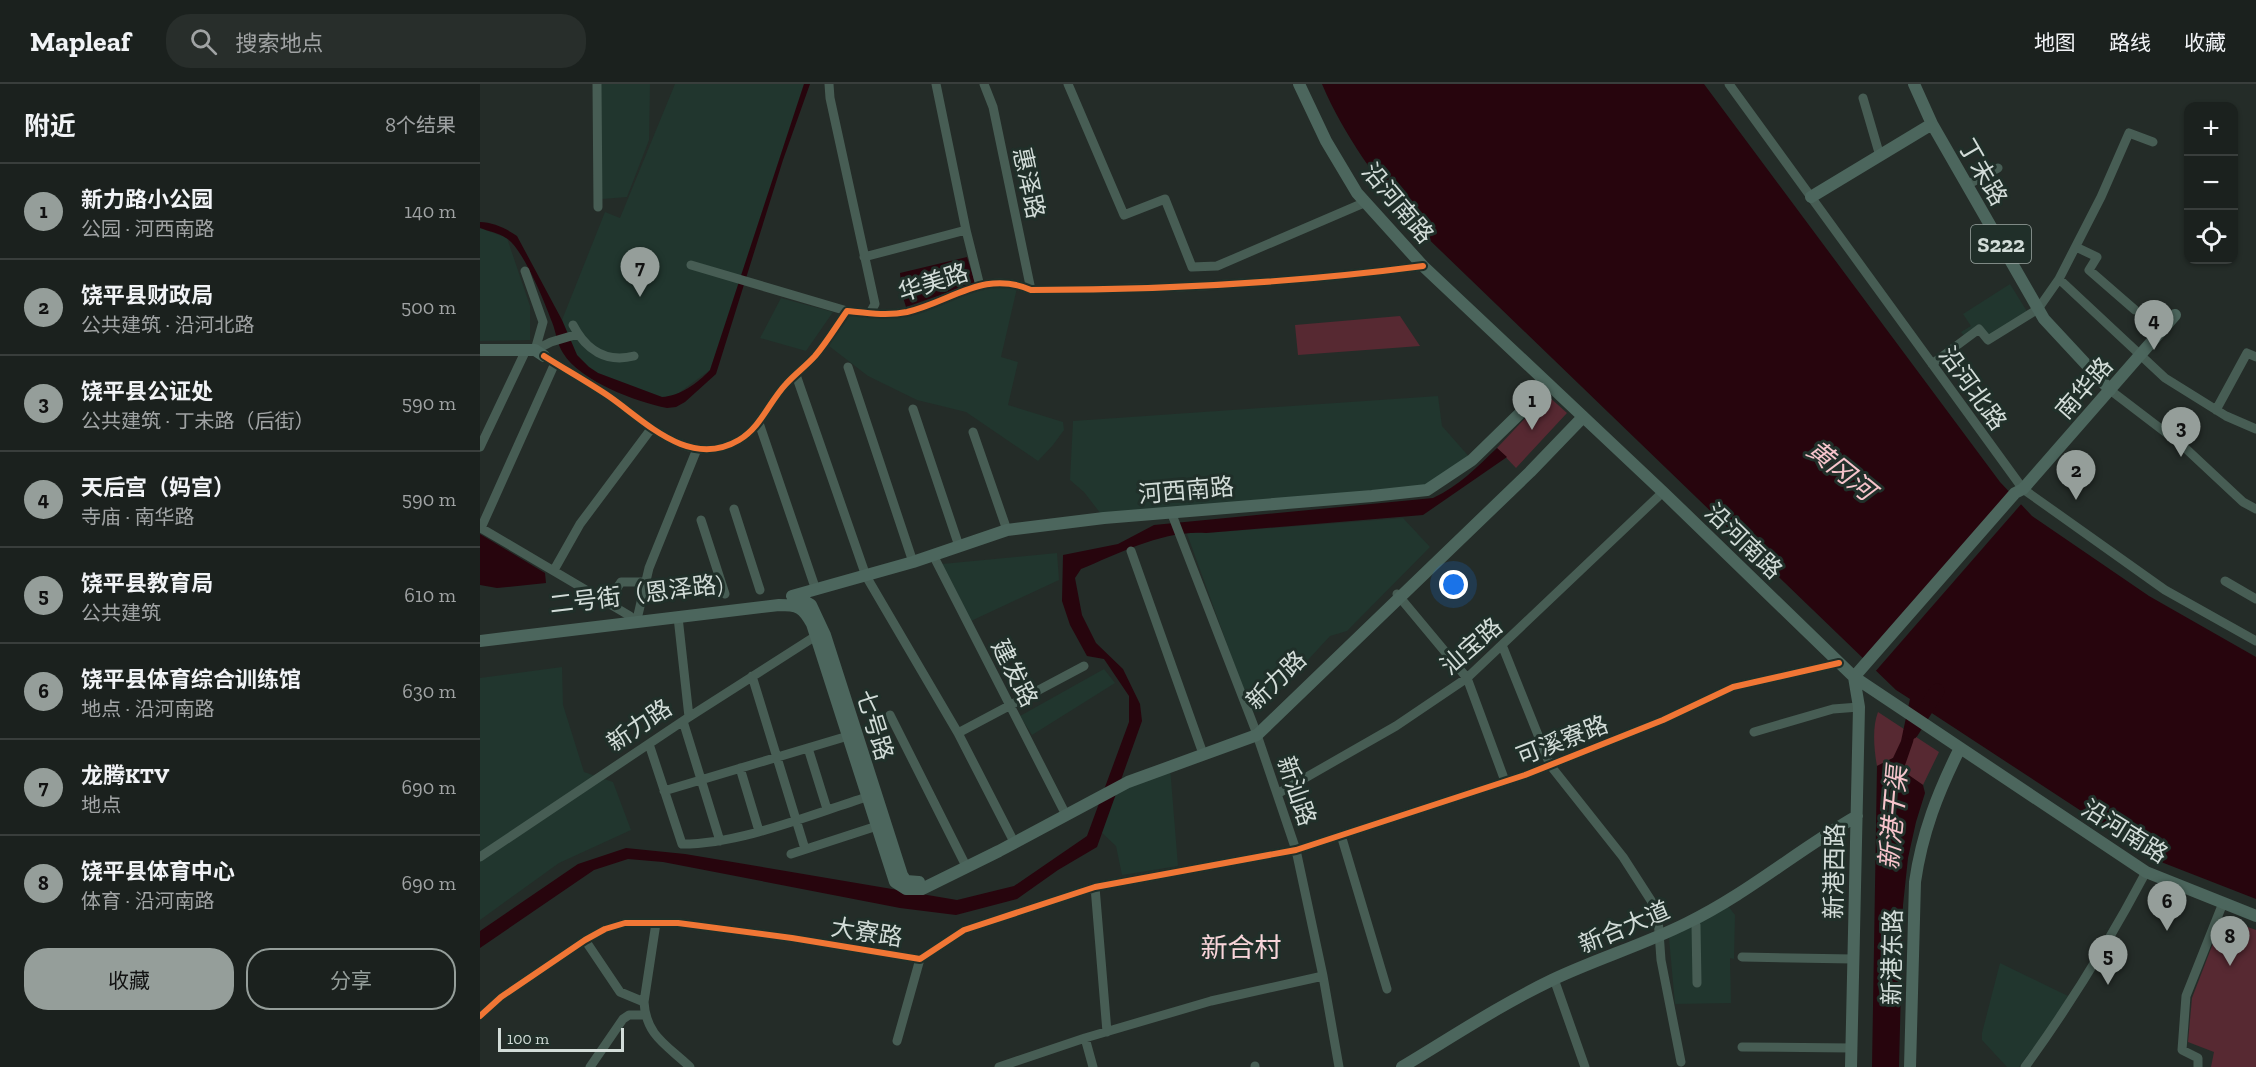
<!DOCTYPE html>
<html lang="zh">
<meta charset="utf-8">
<style>
body{margin:0;font-family:"Zilla Slab","Noto Sans SC",serif;background:#282e2b;color:#f1f3f6}
.controls{position:absolute;right:18px;top:18px;display:grid;overflow:hidden;border-radius:12px;box-shadow:0 2px 4px #0004}
.controls button{width:54px;height:54px;display:grid;place-items:center;padding:0;border:0;border-bottom:2px solid #393e3c;background:#1b211e;color:#f1f3f6;font:30px sans-serif}
.scale{position:absolute;left:18px;bottom:15px;width:126px;box-sizing:border-box;padding-left:6px;border:3px solid #d2dcd8;border-top:0;font-size:16px;line-height:21px;white-space:nowrap;color:#d2dcd8;-webkit-text-stroke:4px #202f29;paint-order:stroke}
.you{position:absolute;left:974px;top:501px;width:21px;height:21px;margin:-15px;border:4px solid #fff;border-radius:50%;background:#1a73e8;box-shadow:0 0 0 9px #1a73e833}
.badge{display:grid;place-items:center;width:39px;height:39px;border-radius:50%;background:#959e9a;color:#111;font-size:20px;font-weight:700}
.pin{position:absolute;translate:-50% -50px;filter:drop-shadow(0 2px 3px #0008)}
.pin::after{content:'';position:absolute;top:32px;width:21px;height:18px;background:inherit;clip-path:polygon(0 0,100% 0,50% 100%)}
.list{margin:0;padding:0;list-style:none}
h2{display:flex;justify-content:space-between;align-items:center;height:78px;margin:0;padding:0 24px;font-size:26px}
h2 small{font-size:20px;font-weight:400;color:#a0a3a4}
.list li{display:grid;grid-template-columns:39px 1fr auto;gap:18px;align-items:center;box-sizing:border-box;height:96px;padding:0 24px;border-top:2px solid #393e3c}
.list b{display:block;font-size:22px;white-space:nowrap}
.list p{margin:0;font-size:20px;white-space:nowrap;color:#a0a3a4}
.list em{font-size:20px;font-style:normal;color:#a0a3a4}
.actions{display:flex;gap:12px;padding:18px 24px}
.actions a{flex:1;padding:14px 0;border:2px solid #959e9a;border-radius:24px;text-align:center;font-size:21px;color:#959e9a}
.actions .main{background:#959e9a;color:#111}
.icon{flex:none;width:33px;height:33px;fill:none;stroke:currentColor;stroke-width:2;stroke-linecap:round;stroke-linejoin:round}
.map{position:relative;flex:none;width:1776px;height:983px;overflow:hidden}
header{display:flex;align-items:center;gap:36px;box-sizing:border-box;height:84px;padding:0 30px;background:#1b211e;border-bottom:2px solid #393e3c}
header strong{font-size:28px}
nav{display:flex;gap:33px;margin-inline-start:auto;font-size:21px}
.search{width:420px;height:54px;background:#282e2b;display:flex;align-items:center;gap:15px;box-sizing:border-box;padding:0 21px;border-radius:24px;color:#a0a3a4;font-size:22px}
main{display:flex}
aside{flex:1;background:#1b211e}
.map>svg:first-child{display:block}
.built{fill:#21362e}
.green{fill:#572932}
.water{fill:#27050d}
.pier{fill:#242c28}
.lines{fill:none;stroke-linecap:round;stroke-linejoin:round}
.river{stroke:#27050d;stroke-width:15}
.minor{stroke:#475d54;stroke-width:9}
.major{stroke:#4c665d;stroke-width:12}
.cycleway-casing{stroke:#202f29;stroke-width:10}
.cycleway{stroke:#f07635;stroke-width:6}
.labels{text-anchor:middle;dominant-baseline:central;stroke-width:6;stroke-linejoin:round;paint-order:stroke}
.shield{fill:#202f29;stroke:#9da8a4;stroke-width:1.5}
.shield-label{font-size:22px;font-weight:bold;fill:#d2dcd8}
.street-label{font-size:24px;fill:#d2dcd8;stroke:#202f29}
.water-label{font-size:26px;font-style:italic;fill:#f7c5cc;stroke:#202f29}
.quarter-label{font-size:27px;fill:#f9d5da;stroke:#202f29}
</style>
<header>
<strong>Mapleaf</strong>
<div class="search"><svg class="icon" aria-label="search" viewBox="0 0 24 24"><circle cx="10" cy="10" r="6"/><path d="M15 15l6 6"/></svg>搜索地点</div>
<nav><a>地图</a><a>路线</a><a>收藏</a></nav>
</header>
<main>
<aside>
<h2>附近<small>8个结果</small></h2>
<ul class="list">
<li><span class="badge">1</span><div><b>新力路小公园</b><p>公园 · 河西南路</p></div><em>140 m</em></li>
<li><span class="badge">2</span><div><b>饶平县财政局</b><p>公共建筑 · 沿河北路</p></div><em>500 m</em></li>
<li><span class="badge">3</span><div><b>饶平县公证处</b><p>公共建筑 · 丁未路（后街）</p></div><em>590 m</em></li>
<li><span class="badge">4</span><div><b>天后宫（妈宫）</b><p>寺庙 · 南华路</p></div><em>590 m</em></li>
<li><span class="badge">5</span><div><b>饶平县教育局</b><p>公共建筑</p></div><em>610 m</em></li>
<li><span class="badge">6</span><div><b>饶平县体育综合训练馆</b><p>地点 · 沿河南路</p></div><em>630 m</em></li>
<li><span class="badge">7</span><div><b>龙腾KTV</b><p>地点</p></div><em>690 m</em></li>
<li><span class="badge">8</span><div><b>饶平县体育中心</b><p>体育 · 沿河南路</p></div><em>690 m</em></li>
</ul>
<div class="actions"><a class="main">收藏</a><a>分享</a></div>
</aside>
<div class="map">
<svg width="1776" height="983" viewBox="0 0 1776 983">
<rect width="100%" height="100%" fill="#242c28"/>
<path class="built" d="M121,0H170L169,56L147,113L122,115Z
M195,0H324L230,286L200,308L192,313H182L118,289L109,283L97,271L82,236L125,128L140,134Z
M0,144L27,154L50,222V256L0,257Z
M1530,200L1548,229L1507,253L1500,249L1488,257L1481,248L1491,242L1483,230Z
M519,201L537,204L521,273L538,278L528,321L583,338L584,346L573,361L558,377L486,328L437,316L388,292L349,262L368,229L391,233Z
M301,214L353,228L326,267L280,254Z
M958,312L962,342L992,376L947,406L624,434L604,408L590,396L593,337Z
M923,434L950,463L867,547L850,552L781,627L775,628L769,621L706,447L726,449Z
M577,469L579,496L491,537L462,480Z
M82,583L83,621L104,688L133,698L151,746L79,779L0,836V594Z
M624,585L635,599L552,651L540,632Z
M690,683L698,782L642,791L636,762L621,748L628,727L638,707Z
M1248,822L1255,831L1254,875L1250,874L1251,919L1195,920L1189,854L1191,851Z
M1520,879L1588,912L1575,935L1539,983H1527L1502,956V949Z"/>
<path class="green" d="M920,232L940,262L818,271L815,241Z
M1067,311L1087,329L1036,384L1017,364Z
M1398,628L1459,668L1443,701L1422,687L1424,678L1413,674L1397,682C1394,666 1392,643 1398,628Z
M1740,841L1758,849L1762,841L1776,846V983H1731L1734,968L1708,958L1712,914Z"/>
<path class="water" d="M324,0H330L303,76L236,290L205,318L196,323L187,324C156,318 100,297 83,269C77,260 76,248 72,238C65,219 43,164 26,154C19,149 8,147 0,144V138C13,138 27,145 37,152L82,236L97,271L109,283L118,289L182,313C200,312 218,299 230,286Z
M842,0H1224L1520,398L1552,432L1669,512L1776,573V815L1676,776L1441,622L1433,658L1423,687L1443,701L1445,709L1436,738L1428,774L1423,821L1419,983H1392L1397,682L1413,674L1421,657L1430,615L1416,606L933,140C898,97 864,52 842,0Z
M487,173L495,199L426,223L422,210L420,189Z
M1017,364L1027,373L943,431L726,449C683,446 640,469 601,485L595,494L602,531L616,559L643,585L660,620L662,637L617,763L578,786L537,815L476,831L420,824L183,778L148,775L114,786L0,864V847L98,780L146,764L205,770L477,816L534,802L607,752L649,638V612L624,575L607,572L590,541L582,517L583,471L638,460L674,441L953,414C979,402 997,383 1017,364Z
M0,450L65,489L66,499L17,504L0,501Z"/>
<path class="pier" d="M1535,410L1543,418L1394,589L1382,577Z"/>
<g class="lines">
<path class="river" d="M1431,648L1457,607"/>
<path class="minor" d="M117,0L118,123
M349,0L350,14L395,220L390,229
M456,0L486,146
M504,0L513,23L551,206
M588,0L644,131L685,115L712,183L737,182L886,118
M1249,0L1543,405L1685,506L1776,557
M1383,14L1400,72
M1487,101L1518,84
M1596,163L1617,173L1609,186L1655,226
M384,173L486,146L500,202
M211,181L367,227
M45,187L63,238L55,266
M1579,195L1685,294L1746,332L1776,345
M93,241C106,266 126,279 154,272
M55,266L71,258L98,250
M64,272C86,286 108,298 130,313C167,339 210,385 259,356C281,343 289,318 306,300C315,290 326,282 335,272C347,258 357,241 367,227C387,229 407,232 427,228C471,218 504,185 551,206C682,206 813,199 943,182
M75,279L1,444L150,532
M1452,280L1499,245L1508,256L1558,225L1579,195L1621,113L1649,49L1673,58
M368,283L433,478
M316,291L386,492L478,649L532,754
M1630,306L1702,361L1763,418L1776,425
M433,325L479,462
M1736,326L1767,269L1776,273
M279,339L336,506
M493,348L527,446
M0,363L46,266
M254,425L280,506
M691,428L775,645L816,766L843,892L859,983
M221,436L245,510
M651,467L721,664
M453,471L583,725
M74,486L100,440L171,345
M1745,497L1776,515
M917,510L987,594L1025,697
M127,519L141,498H164
M158,531L169,484L217,365
M198,533L209,633
M1022,561L1070,681L1143,773L1172,818L1178,834L1181,876L1201,978
M272,592L325,765
M410,631L484,778
M203,637L240,757
M1274,648L1353,625L1379,623
M478,649L604,582
M169,660L202,760C261,760 329,731 387,713
M328,664L347,725
M260,684L279,747
M184,707L368,652
M797,710L916,642L987,594L1183,408
M861,751L907,905
M311,770L397,742
M0,773L209,633L331,555L342,551
M615,803L627,948
M1213,836L1216,841L1217,899
M176,839L164,918C166,952 187,961 210,983
M105,856L140,908L164,918
M1262,873L1373,875
M1074,895L1105,983
M0,932L21,913L105,856L125,845L145,839H198L312,854L440,875L484,846L615,803L816,766L1045,691L1183,636L1253,603L1359,579
M605,954L731,917L843,892
M417,957L440,875
M1262,963L1372,964
M775,982V983
M110,983L143,935L149,931H165
M519,983L605,954L613,983
M1545,983C1590,921 1630,856 1666,788
M1718,983V974L1702,966L1706,912L1743,819"/>
<path class="major" d="M819,0L846,57L877,109L943,182L1183,408L1374,593L1666,788L1776,832
M1434,0L1452,40L1564,235L1630,306
M1331,113L1452,40
M0,266H55L64,272
M312,512L433,478L527,446L624,434L892,412L947,406L992,376L1069,301
M316,512L331,521L345,551L422,791L426,797L439,798
M0,557L299,521C318,521 323,523 332,540L415,798L426,805H442L519,767L648,698L777,651L1050,388L1103,333
M1374,593L1535,409L1543,405L1695,231
M922,983C972,953 1020,921 1072,896C1116,875 1163,861 1207,839C1267,810 1319,765 1377,732
M1371,983L1379,623L1374,593
M1430,983L1435,798C1442,749 1458,708 1480,664"/>
<g class="cycleway-casing">
<path id="cycleway" d="M64,272C86,286 108,298 130,313C167,339 210,385 259,356C281,343 289,318 306,300C315,290 326,282 335,272C347,258 357,241 367,227C387,229 407,232 427,228C471,218 504,185 551,206C682,206 813,199 943,182
M0,932L21,913L105,856L125,845L145,839H198L312,854L440,875L484,846L615,803L816,766L1045,691L1183,636L1253,603L1359,579"/>
</g>
<use href="#cycleway" class="cycleway"/>
</g>
<g class="labels">
<rect class="shield" x="1491" y="141" width="60" height="38" rx="4.5"/>
<g class="shield-label">
<text x="1521" y="160">S222</text>
</g>
<g class="street-label">
<text transform="translate(1503 88) rotate(60)">丁未路</text>
<text transform="translate(549 99) rotate(78)">惠泽路</text>
<text transform="translate(918 119) rotate(50)">沿河南路</text>
<text transform="translate(453 198) rotate(-18)">华美路</text>
<text transform="translate(1493 304) rotate(54)">沿河北路</text>
<text transform="translate(1604 304) rotate(-49)">南华路</text>
<text transform="translate(706 406) rotate(-5)">河西南路</text>
<text transform="translate(1264 457) rotate(44)">沿河南路</text>
<text transform="translate(156 510) rotate(-7)">二号街（恩泽路)</text>
<text transform="translate(991 562) rotate(-41)">汕宝路</text>
<text transform="translate(535 589) rotate(63)">建发路</text>
<text transform="translate(796 596) rotate(-44)">新力路</text>
<text transform="translate(159 641) rotate(-34)">新力路</text>
<text transform="translate(395 641) rotate(73)">七号路</text>
<text transform="translate(1082 656) rotate(-21)">可溪寮路</text>
<text transform="translate(817 707) rotate(71)">新汕路</text>
<text transform="translate(1645 747) rotate(32)">沿河南路</text>
<text transform="translate(1354 787) rotate(-89)">新港西路</text>
<text transform="translate(1144 843) rotate(-23)">新合大道</text>
<text transform="translate(387 848) rotate(9)">大寮路</text>
<text transform="translate(1412 873) rotate(-89)">新港东路</text>
</g>
<g class="water-label">
<text transform="translate(1361 386) rotate(39)">黄冈河</text>
<text transform="translate(1413 734) rotate(-85)">新港干渠</text>
</g>
<g class="quarter-label">
<text x="761" y="864">新合村</text>
</g>
</g>
</svg>
<div class="controls">
<button>+</button>
<button>−</button>
<button><svg class="icon" aria-label="locate" viewBox="0 0 24 24"><circle cx="12" cy="12" r="6"/><path d="M12 2v4M12 18v4M2 12h4M18 12h4"/></svg></button>
</div>
<div class="scale">100 m</div>
<div class="you"></div>
<div class="pin badge" style="left:1052px;top:346px">1</div>
<div class="pin badge" style="left:1596px;top:416px">2</div>
<div class="pin badge" style="left:1701px;top:373px">3</div>
<div class="pin badge" style="left:1674px;top:266px">4</div>
<div class="pin badge" style="left:1628px;top:901px">5</div>
<div class="pin badge" style="left:1687px;top:847px">6</div>
<div class="pin badge" style="left:160px;top:213px">7</div>
<div class="pin badge" style="left:1750px;top:882px">8</div>
</div>
</main>
